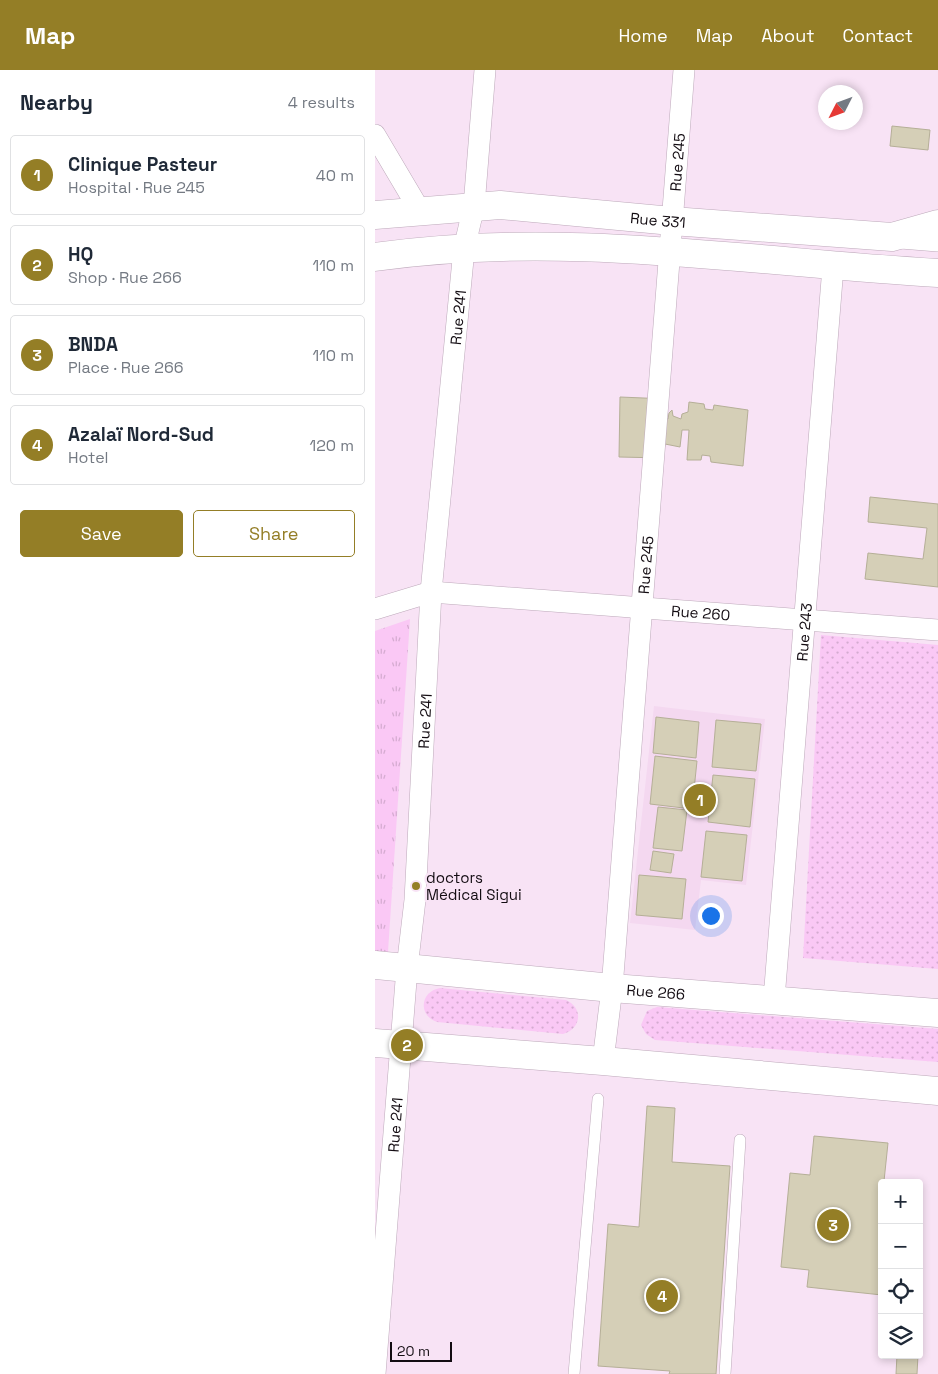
<!DOCTYPE html>
<meta charset="utf-8">
<style>
body{margin:0;font-family:"Space Grotesk",sans-serif;background:#f6f6f7;color:#1f2937}
.controls{position:absolute;right:15px;bottom:15px;display:grid;overflow:hidden;border-radius:5px;box-shadow:0 2px 8px #0003}
.controls button{width:45px;height:45px;display:grid;place-items:center;padding:0;border:0;border-bottom:1px solid #e0e1e3;background:#fff;color:#1f2937;font:25px sans-serif}
.compass{position:absolute;left:443px;top:15px;width:45px;height:45px;border-radius:50%;background:#fff;box-shadow:0 2px 8px #0003;rotate:228deg}
.scale{position:absolute;left:15px;bottom:12px;width:62px;box-sizing:border-box;padding-left:5px;border:2px solid #130c12;border-top:0;font-size:14px;line-height:18px;white-space:nowrap;color:#130c12;-webkit-text-stroke:4px #f8e3f5;paint-order:stroke}
.you{position:absolute;left:335px;top:845px;width:18px;height:18px;margin:-12px;border:4px solid #fff;border-radius:50%;background:#1a73e8;box-shadow:0 0 0 8px #1a73e833}
.badge{display:grid;place-items:center;width:32px;height:32px;border-radius:50%;background:#947e26;color:#fff;font-size:16px;font-weight:700}
.pin{position:absolute;translate:-50% -50%;border:2px solid #fff;box-shadow:0 1px 5px #0006}
.list{margin:0;padding:0;list-style:none}
h2{display:flex;justify-content:space-between;align-items:center;height:65px;margin:0;padding:0 20px;font-size:21px}
h2 small{font-size:16px;font-weight:400;color:#747a83}
.list li{display:grid;grid-template-columns:32px 1fr auto;gap:15px;align-items:center;box-sizing:border-box;height:80px;margin:0 10px 10px;padding:0 10px;border:1px solid #e0e1e3;border-radius:5px}
.list b{display:block;font-size:19px;white-space:nowrap}
.list p{margin:0;font-size:16px;white-space:nowrap;color:#747a83}
.list em{font-size:16px;font-style:normal;color:#747a83}
.actions{display:flex;gap:10px;padding:15px 20px}
.actions a{flex:1;padding:11px 0;border:1px solid #947e26;border-radius:5px;text-align:center;font-size:18px;color:#947e26}
.actions .main{background:#947e26;color:#fff}
.icon{flex:none;width:28px;height:28px;fill:none;stroke:currentColor;stroke-width:2;stroke-linecap:round;stroke-linejoin:round}
.map{position:relative;flex:none;width:563px;height:1304px;overflow:hidden}
header{display:flex;align-items:center;gap:30px;box-sizing:border-box;height:70px;padding:0 25px;background:#947e26;color:#fff}
header strong{font-size:24px}
nav{display:flex;gap:28px;margin-inline-start:auto;font-size:18px}
main{display:flex}
aside{flex:1;background:#fff}
.map>svg:first-child{display:block}
.built{fill:#f4d8f0}
.grass{fill:url(#grass-dots)}
.park{fill:url(#park-tufts)}
.building{fill:#d5cfb7;stroke:#b5af97}
.lines{fill:none;stroke-linecap:round;stroke-linejoin:round}
.lane-casing{stroke:#bda9ba;stroke-width:12}
.street-casing{stroke:#bda9ba;stroke-width:22}
.secondary-casing{stroke:#bda9ba;stroke-width:29}
.lane{stroke:#fff;stroke-width:11}
.street{stroke:#fff;stroke-width:21}
.secondary{stroke:#fff;stroke-width:28}
.poi-dot{fill:#947e26;stroke:#f8e3f5;stroke-width:2}
.labels{text-anchor:middle;dominant-baseline:central;stroke-width:5;stroke-linejoin:round;paint-order:stroke}
.street-label{font-size:15px;fill:#130c12;stroke:#f8e3f5}
.poi-label{font-size:15px;fill:#130c12;stroke:#f8e3f5;text-anchor:start}
</style>
<header>
<strong>Map</strong>
<nav><a>Home</a><a>Map</a><a>About</a><a>Contact</a></nav>
</header>
<main>
<aside>
<h2>Nearby<small>4 results</small></h2>
<ul class="list">
<li><span class="badge">1</span><div><b>Clinique Pasteur</b><p>Hospital · Rue 245</p></div><em>40 m</em></li>
<li><span class="badge">2</span><div><b>HQ</b><p>Shop · Rue 266</p></div><em>110 m</em></li>
<li><span class="badge">3</span><div><b>BNDA</b><p>Place · Rue 266</p></div><em>110 m</em></li>
<li><span class="badge">4</span><div><b>Azalaï Nord-Sud</b><p>Hotel</p></div><em>120 m</em></li>
</ul>
<div class="actions"><a class="main">Save</a><a>Share</a></div>
</aside>
<div class="map">
<svg width="563" height="1304" viewBox="0 0 563 1304">
<defs>
<pattern id="grass-dots" width="8" height="8" patternUnits="userSpaceOnUse" patternTransform="scale(1.25)"><rect width="8" height="8" fill="#fac8f5"/><path d="M2 2h.1M6 6h.1" fill="none" stroke="#d5abd1" stroke-width="1.8" stroke-linecap="round"/></pattern>
<pattern id="park-tufts" width="24" height="20" patternUnits="userSpaceOnUse" patternTransform="scale(1.25)"><rect width="24" height="20" fill="#fac8f5"/><path d="M3 7l-1-3M5 7V3M7 7l1-3M15 17l-1-3M17 17v-4M19 17l1-3" fill="none" stroke="#d5abd1"/></pattern>
</defs>
<rect width="100%" height="100%" fill="#f8e3f5"/>
<path class="built" d="M279,636L390,649L371,815L326,810L320,860L255,853Z"/>
<path class="grass" d="M446,565L563,575V899L428,888Z
M65,918L191,930C209,938 206,959 188,964L62,952C42,945 46,921 65,918Z
M282,937L563,959V992L280,970L271,964L266,955L272,941Z"/>
<path class="park" d="M35,549L13,882L0,881V561Z"/>
<path class="building" d="M517,56L555,60L553,80L515,76Z
M245,327L292,329L287,348L293,349L294,343L297,340L298,346L306,349L307,344L313,342L314,332L329,334L330,339L338,340L339,335L373,340L368,396L336,392L335,386L327,385L326,390H312L314,360H307L305,377L290,374L288,388L244,387Z
M495,427L563,434V517L490,509L493,483L548,489L552,458L493,452Z
M281,647L324,652L321,688L278,683Z
M341,650L386,654L381,701L337,697Z
M280,686L322,691L317,739L275,734Z
M338,705L380,709L375,757L333,752Z
M283,737L312,740L307,781L278,778Z
M331,761L372,765L367,811L326,807Z
M278,781L299,784L296,803L275,800Z
M264,805L311,809L307,849L261,845Z
M272,1036L300,1038L297,1092L355,1096L341,1304H294L295,1301L223,1296L233,1154L264,1157Z
M439,1066L513,1073L509,1111L525,1113H507V1225L432,1217L434,1200L406,1197L415,1103L435,1105Z
M522,1285H543L542,1304H521Z"/>
<g class="lines">
<g class="lane-casing">
<path id="lane" d="M199,1304L223,1029
M350,1304L365,1070"/>
</g>
<g class="street-casing">
<g id="street">
<path d="M0,65L45,141"/>
<path d="M526,168L563,171"/>
<path id="s1" d="M0,539L56,522L563,560"/>
<path id="s2" d="M399,929L458,197"/>
<path id="s3" d="M228,991L237,918L309,0"/>
<path id="s4" d="M0,1304L32,898L40,830L56,522L89,179L99,136L110,0"/>
</g>
</g>
<g class="secondary-casing">
<g id="secondary">
<path id="s5" d="M0,145L125,135L297,151L517,167L563,154"/>
<path d="M0,187C186,160 377,192 563,203"/>
<path id="s6" d="M0,895L237,918L563,943"/>
<path d="M0,973L228,991L563,1021"/>
</g>
</g>
<use href="#lane" class="lane"/>
<use href="#street" class="street"/>
<use href="#secondary" class="secondary"/>
</g>
<circle class="poi-dot" cx="41" cy="816" r="5"/>
<g class="labels">
<g class="street-label">
<text stroke="none"><textPath href="#s3" startOffset="902">Rue 245</textPath></text>
<text stroke="none"><textPath href="#s5" startOffset="284">Rue 331</textPath></text>
<text stroke="none"><textPath href="#s4" startOffset="1060">Rue 241</textPath></text>
<text stroke="none"><textPath href="#s3" startOffset="498">Rue 245</textPath></text>
<text stroke="none"><textPath href="#s1" startOffset="329">Rue 260</textPath></text>
<text stroke="none"><textPath href="#s2" startOffset="368">Rue 243</textPath></text>
<text stroke="none"><textPath href="#s4" startOffset="655">Rue 241</textPath></text>
<text stroke="none"><textPath href="#s6" startOffset="282">Rue 266</textPath></text>
<text stroke="none"><textPath href="#s4" startOffset="250">Rue 241</textPath></text>
</g>
<g class="poi-label">
<text x="51" y="807">doctors<tspan x="51" dy="17">Médical Sigui</tspan></text>
</g>
</g>
</svg>
<div class="controls">
<button>+</button>
<button>−</button>
<button><svg class="icon" aria-label="locate" viewBox="0 0 24 24"><circle cx="12" cy="12" r="6"/><path d="M12 2v4M12 18v4M2 12h4M18 12h4"/></svg></button>
<button><svg class="icon" aria-label="layers" viewBox="0 0 24 24"><path d="M12 4l9 5-9 5-9-5zM3 14l9 5 9-5"/></svg></button>
</div>
<svg class="compass" viewBox="-18 -18 36 36"><path d="M0-13l5 13h-10z" fill="#e53935"/><path d="M0 13l5-13h-10z" fill="#747a83"/></svg>
<div class="scale">20 m</div>
<div class="you"></div>
<div class="pin badge" style="left:325px;top:730px">1</div>
<div class="pin badge" style="left:32px;top:975px">2</div>
<div class="pin badge" style="left:458px;top:1155px">3</div>
<div class="pin badge" style="left:287px;top:1226px">4</div>
</div>
</main>
